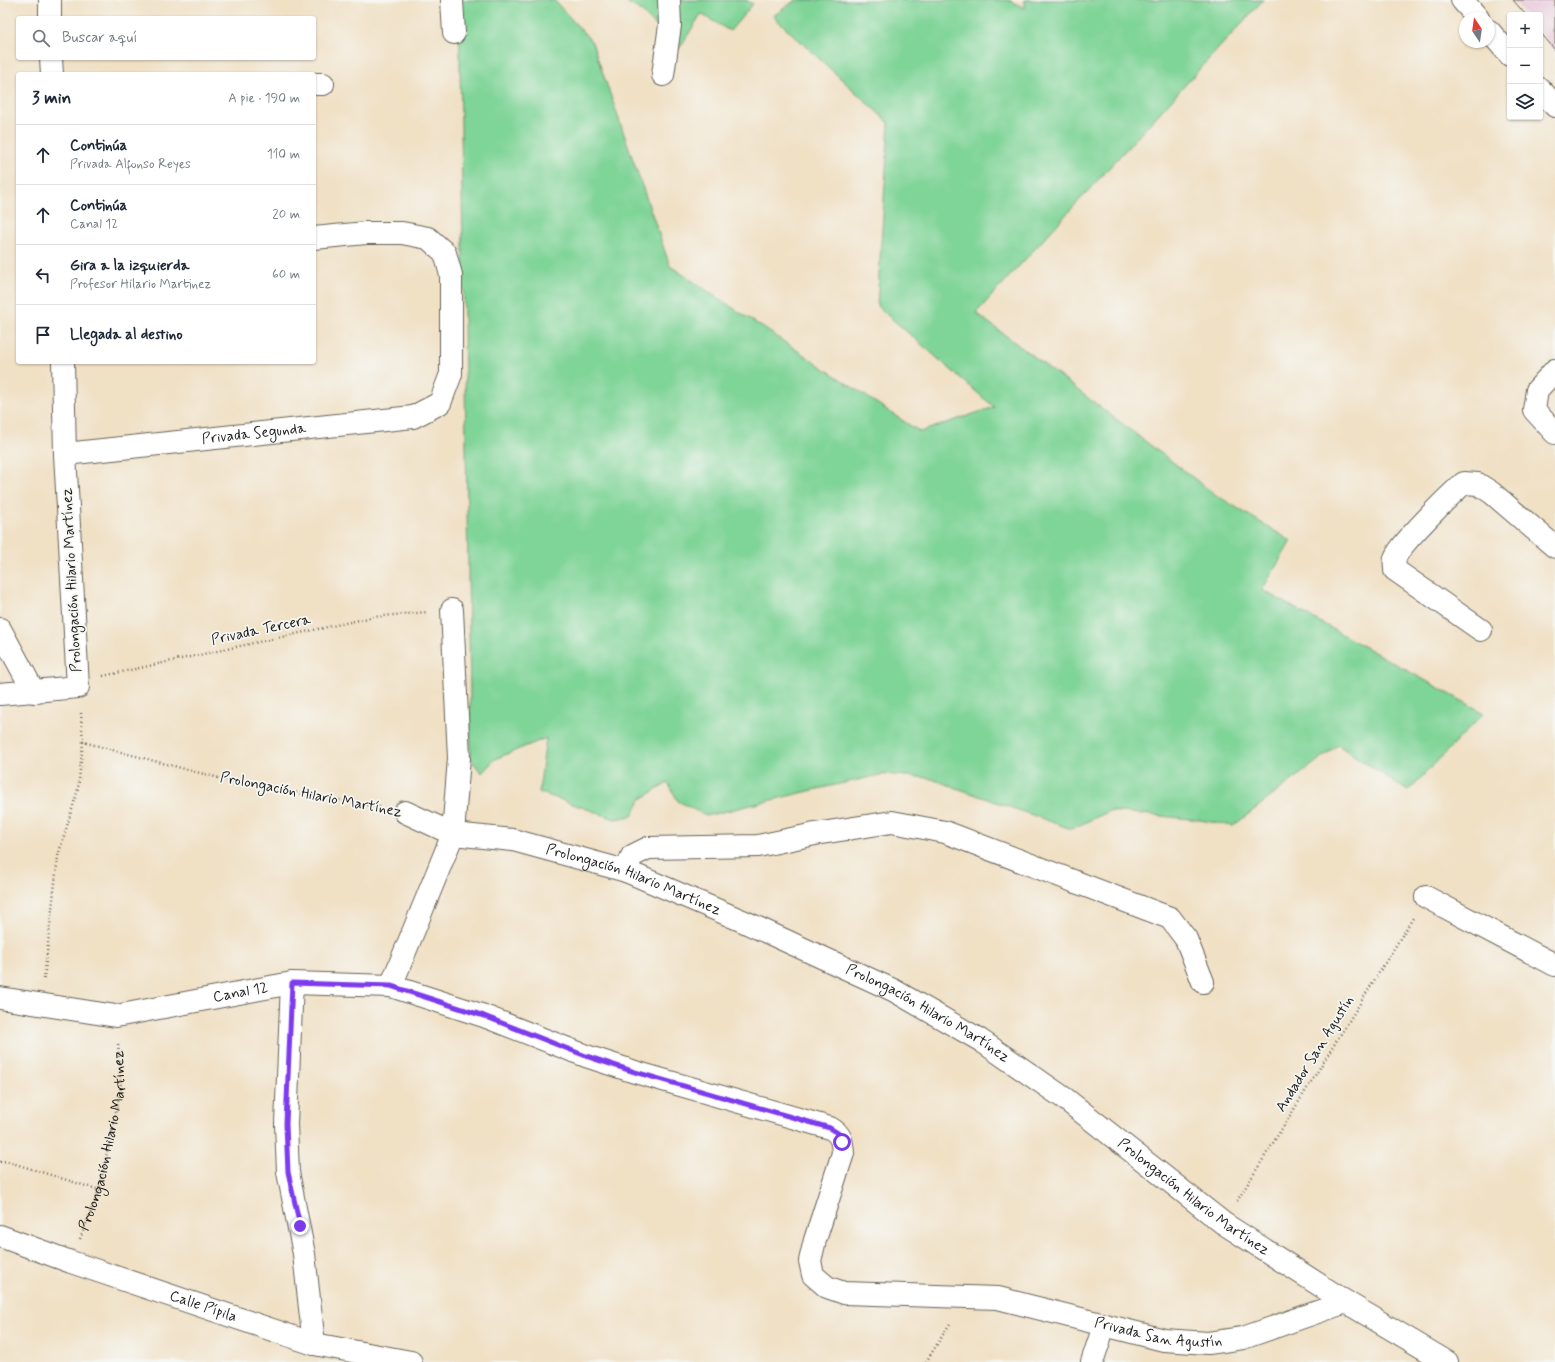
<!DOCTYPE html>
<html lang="es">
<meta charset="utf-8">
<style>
body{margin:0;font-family:Mynerve,sans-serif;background:#f2f2f3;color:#1f2937}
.controls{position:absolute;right:12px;top:12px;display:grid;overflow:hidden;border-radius:4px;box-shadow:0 1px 3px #0004}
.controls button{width:36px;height:36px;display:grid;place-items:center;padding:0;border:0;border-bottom:1px solid #e0e1e3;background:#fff;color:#1f2937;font:20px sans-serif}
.compass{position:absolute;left:1459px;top:12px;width:36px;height:36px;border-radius:50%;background:#fff;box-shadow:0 1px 3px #0004;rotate:347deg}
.stop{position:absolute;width:12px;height:12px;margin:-9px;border:3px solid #7c3aed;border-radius:50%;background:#fff}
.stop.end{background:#7c3aed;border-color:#fff;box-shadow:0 1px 4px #0008}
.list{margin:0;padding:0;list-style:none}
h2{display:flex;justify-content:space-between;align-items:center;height:52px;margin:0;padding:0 16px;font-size:17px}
h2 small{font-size:13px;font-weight:400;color:#747a83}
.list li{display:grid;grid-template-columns:26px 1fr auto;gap:12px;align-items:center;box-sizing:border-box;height:60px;padding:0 16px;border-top:1px solid #e0e1e3}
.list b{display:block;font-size:15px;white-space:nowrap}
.list p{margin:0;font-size:13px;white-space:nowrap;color:#747a83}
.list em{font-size:13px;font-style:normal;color:#747a83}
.icon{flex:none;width:22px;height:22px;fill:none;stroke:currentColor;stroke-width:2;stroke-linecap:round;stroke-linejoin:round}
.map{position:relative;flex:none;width:1555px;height:1362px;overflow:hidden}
.search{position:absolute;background:#fff;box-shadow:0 1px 3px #0004;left:16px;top:16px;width:300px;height:44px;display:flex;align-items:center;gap:10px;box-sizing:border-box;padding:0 14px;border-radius:4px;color:#747a83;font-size:15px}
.panel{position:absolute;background:#fff;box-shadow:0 1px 3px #0004;left:16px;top:72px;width:300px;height:292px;border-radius:4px}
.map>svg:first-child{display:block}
.green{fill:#7fd497;stroke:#4e785a}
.building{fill:#e2b4d0}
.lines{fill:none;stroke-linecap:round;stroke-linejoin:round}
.minor-casing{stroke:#666157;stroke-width:24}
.path{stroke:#666157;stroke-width:2.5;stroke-dasharray:1 3;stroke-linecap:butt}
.minor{stroke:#fff;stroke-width:22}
.route{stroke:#7c3aed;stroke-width:5}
.labels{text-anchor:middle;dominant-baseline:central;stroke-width:3.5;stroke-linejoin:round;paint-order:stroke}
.street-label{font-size:15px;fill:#1c1c1c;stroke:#f6f6f2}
</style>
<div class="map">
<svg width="1555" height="1362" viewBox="0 0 1555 1362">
<rect width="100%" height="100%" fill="#f6f6f2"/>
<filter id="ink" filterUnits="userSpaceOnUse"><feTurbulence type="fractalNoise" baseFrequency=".025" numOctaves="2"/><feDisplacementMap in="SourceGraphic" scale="8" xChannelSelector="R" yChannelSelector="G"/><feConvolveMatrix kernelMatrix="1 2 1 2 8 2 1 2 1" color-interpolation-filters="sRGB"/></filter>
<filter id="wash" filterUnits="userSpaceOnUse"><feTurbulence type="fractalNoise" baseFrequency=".012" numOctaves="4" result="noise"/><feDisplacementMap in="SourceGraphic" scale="16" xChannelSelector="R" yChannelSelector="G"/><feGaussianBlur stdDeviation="0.9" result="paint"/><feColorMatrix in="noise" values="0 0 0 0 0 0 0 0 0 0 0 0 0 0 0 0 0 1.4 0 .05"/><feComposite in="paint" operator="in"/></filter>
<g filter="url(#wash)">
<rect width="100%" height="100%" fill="#f0e0c4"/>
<path class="green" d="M459,0H554L592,42L670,266L920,432L994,407L877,306L889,123L773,16L796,0H1008L1025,8V0H1263L976,313L1216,495L1291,541L1262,590L1484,713L1408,791L1338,745L1233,826L1200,820L1110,811L1071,829L929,778L884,774L813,790L706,816L678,801L668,783L641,799L632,816L615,819L539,792L546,738L495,759L482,773L471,760Z
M622,0H746L753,4L730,31L701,14L679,49L639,9Z"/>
<g id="blocks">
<path class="building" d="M1513,0H1555V50L1540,32V15H1526Z"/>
</g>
</g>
<g filter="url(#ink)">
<use href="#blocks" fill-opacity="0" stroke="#666157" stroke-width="1"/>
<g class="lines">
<g class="minor-casing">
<g id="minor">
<path d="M452,0L454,33"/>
<path d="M1462,0L1478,18"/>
<path d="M50,18V0"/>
<path d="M1489,31L1510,55"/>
<path d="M51,58L52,74"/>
<path d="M663,75L670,25L669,0"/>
<path d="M314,84H323"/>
<path d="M1540,89L1555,106"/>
<path d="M1555,370L1537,390L1534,410L1555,433"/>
<path id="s2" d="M65,454L413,417L440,403L451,374V275L445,253L428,238L402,233H366L314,238"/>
<path d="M0,629L34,692"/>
<path d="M1481,630L1395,570C1395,567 1394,561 1395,558C1400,544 1451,494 1464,483L1478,484L1492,493L1555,547"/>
<path d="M0,694L78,687L65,454L63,362"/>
<path id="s3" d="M405,812L453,834L513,840L626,871L745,922L893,990L980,1040L1064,1098L1223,1223L1346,1302L1447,1362"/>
<path d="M626,871L632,856L648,848L758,846L815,834L892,822L945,832L1170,918L1186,939L1203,982"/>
<path d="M1426,897L1555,965"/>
<path d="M292,983L286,1124L288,1172L304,1254L314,1344"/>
<path id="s4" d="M391,986L484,1016L586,1056L635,1072L830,1128C841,1134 842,1140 843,1153L815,1240L810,1261L813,1275L827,1287L844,1293L998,1298L1164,1340L1208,1343L1243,1338L1346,1302"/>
<path id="s5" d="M0,998L116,1016L292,983L391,986L453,834L459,758L452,610"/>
<path id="s6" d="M0,1236L71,1262L314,1344L411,1362"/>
<path d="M1092,1362L1104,1326"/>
</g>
</g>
<g class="path">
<path d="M103,676L373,617L427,612"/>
<path d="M81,713L83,742L234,782L380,807"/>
<path d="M44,979L58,856L78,789L83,742"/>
<path d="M0,1162L6,1161L99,1190"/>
<path d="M1237,1201L1413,918"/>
<path id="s1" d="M80,1239L99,1190L121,1088L118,1042"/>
<path d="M926,1362L951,1322"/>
</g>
<use href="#minor" class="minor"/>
</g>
</g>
<g class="lines" filter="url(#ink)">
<path class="route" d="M300,1226L288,1172L286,1124L292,983L391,986L484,1016L586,1056L635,1072L830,1128L838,1133L842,1142"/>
</g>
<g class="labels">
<g class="street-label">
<text stroke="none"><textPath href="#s2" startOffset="190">Privada Segunda</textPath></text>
<text transform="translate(72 580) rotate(-93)">Prolongación Hilario Martínez</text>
<text transform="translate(261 630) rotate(-12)">Privada Tercera</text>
<text transform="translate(311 795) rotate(11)">Prolongación Hilario Martínez</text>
<text stroke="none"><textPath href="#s3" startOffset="240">Prolongación Hilario Martínez</textPath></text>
<text stroke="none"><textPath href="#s5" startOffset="244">Canal 12</textPath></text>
<text stroke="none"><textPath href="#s3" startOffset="564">Prolongación Hilario Martínez</textPath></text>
<text transform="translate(1315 1054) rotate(-58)">Andador San Agustín</text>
<text stroke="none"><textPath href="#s1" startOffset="102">Prolongación Hilario Martínez</textPath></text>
<text stroke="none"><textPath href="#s3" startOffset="888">Prolongación Hilario Martínez</textPath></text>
<text stroke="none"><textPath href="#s6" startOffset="215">Calle Pípila</textPath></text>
<text stroke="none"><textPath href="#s4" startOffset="974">Privada San Agustín</textPath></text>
</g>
</g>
</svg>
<div class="controls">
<button>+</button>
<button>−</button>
<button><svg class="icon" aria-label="layers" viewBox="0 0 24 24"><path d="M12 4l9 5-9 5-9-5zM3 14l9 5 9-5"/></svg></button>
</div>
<svg class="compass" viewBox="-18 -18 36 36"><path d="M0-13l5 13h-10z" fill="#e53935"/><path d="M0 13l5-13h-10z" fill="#747a83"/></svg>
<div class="stop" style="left:842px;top:1142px"></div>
<div class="stop end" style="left:300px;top:1226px"></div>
<div class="search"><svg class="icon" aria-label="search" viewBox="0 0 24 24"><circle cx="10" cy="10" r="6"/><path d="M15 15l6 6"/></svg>Buscar aquí</div>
<section class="panel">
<h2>3 min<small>A pie · 190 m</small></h2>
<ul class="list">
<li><svg class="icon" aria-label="ahead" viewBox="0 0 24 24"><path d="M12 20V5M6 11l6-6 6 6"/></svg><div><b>Continúa</b><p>Privada Alfonso Reyes</p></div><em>110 m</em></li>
<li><svg class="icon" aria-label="ahead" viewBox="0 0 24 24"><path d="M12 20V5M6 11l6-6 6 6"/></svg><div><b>Continúa</b><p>Canal 12</p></div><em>20 m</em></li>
<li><svg class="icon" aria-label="left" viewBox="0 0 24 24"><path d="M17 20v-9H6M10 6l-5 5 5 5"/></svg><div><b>Gira a la izquierda</b><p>Profesor Hilario Martinez</p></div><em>60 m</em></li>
<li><svg class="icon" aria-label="arrive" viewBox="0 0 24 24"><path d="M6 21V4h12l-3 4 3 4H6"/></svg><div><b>Llegada al destino</b></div></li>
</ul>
</section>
</div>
